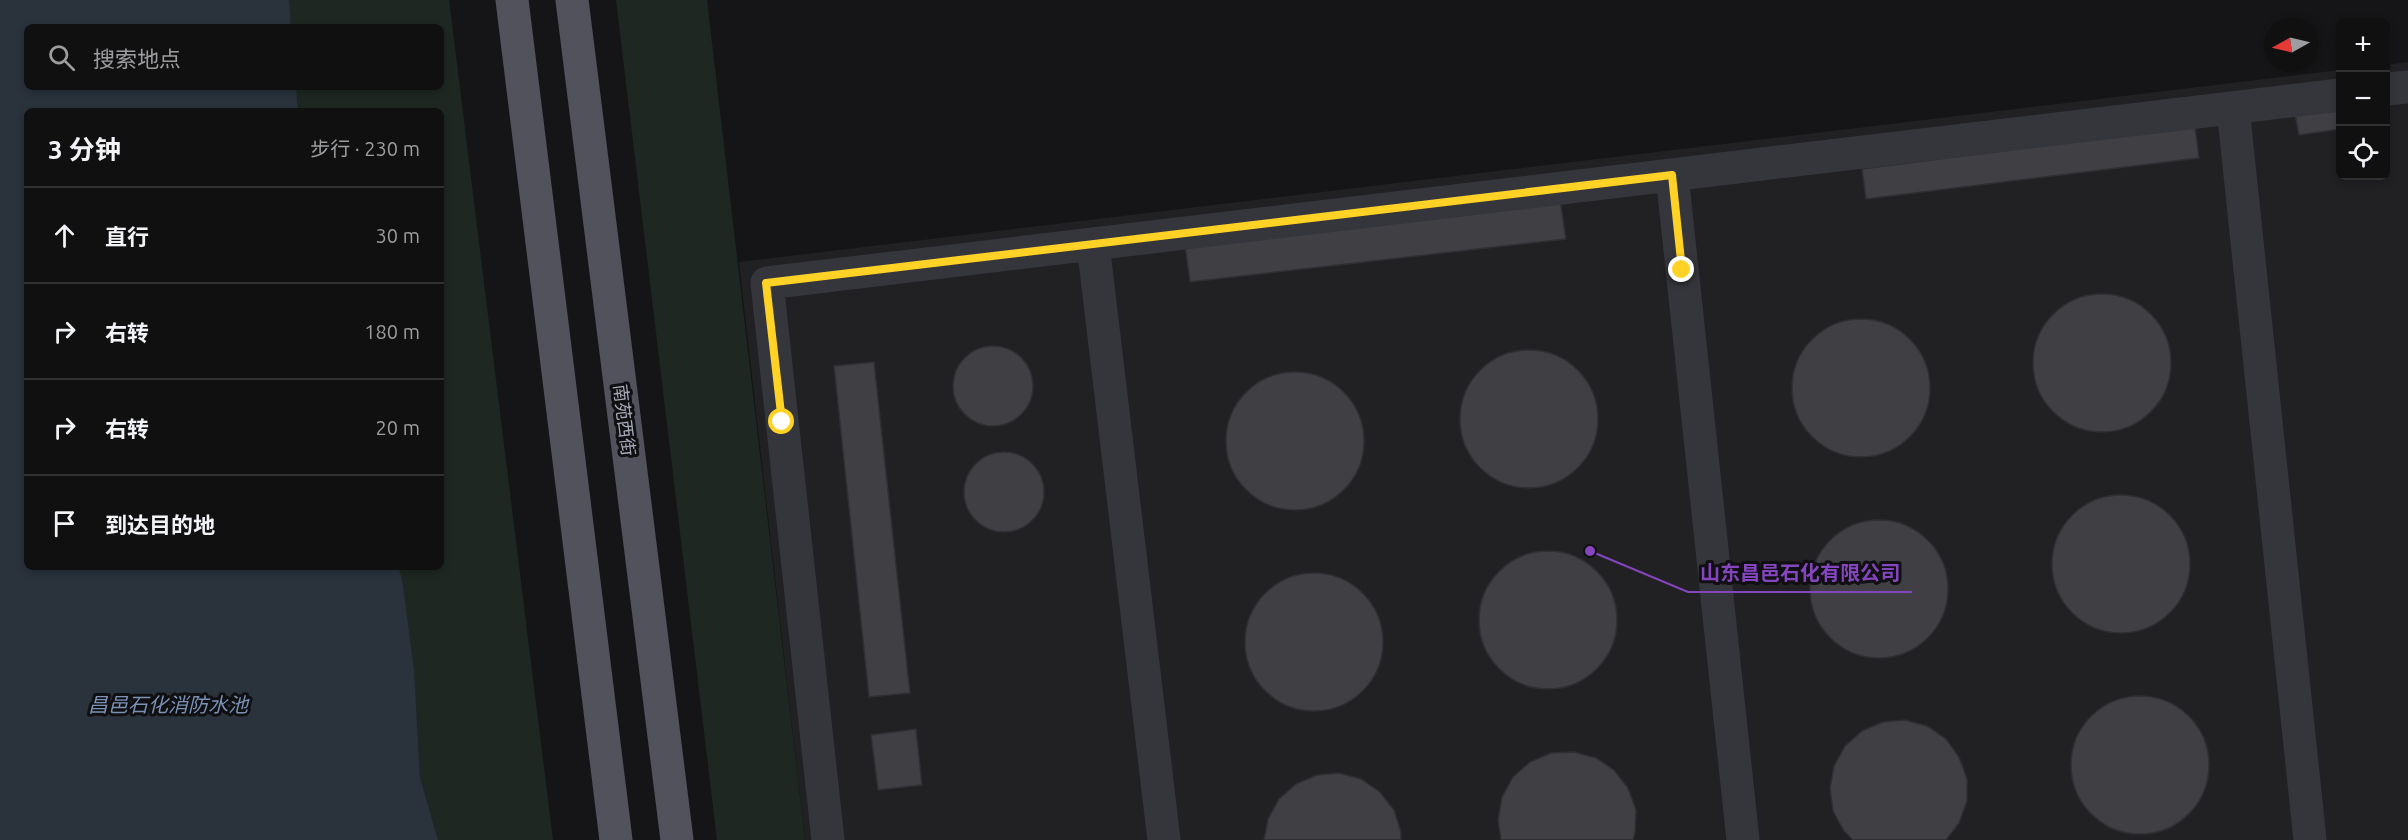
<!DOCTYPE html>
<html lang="zh">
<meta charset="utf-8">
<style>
body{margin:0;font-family:Ubuntu,"Noto Sans SC",sans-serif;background:#19191a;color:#f1f3f6}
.controls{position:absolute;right:18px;top:18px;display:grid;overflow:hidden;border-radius:9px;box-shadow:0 3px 9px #0003}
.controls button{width:54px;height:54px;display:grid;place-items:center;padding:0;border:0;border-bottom:2px solid #303031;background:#101011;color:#f1f3f6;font:30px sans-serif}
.compass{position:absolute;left:2264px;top:18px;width:54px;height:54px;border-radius:50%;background:#101011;box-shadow:0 3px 9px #0003;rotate:262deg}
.stop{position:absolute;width:18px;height:18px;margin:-14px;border:4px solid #ffd225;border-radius:50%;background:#fff}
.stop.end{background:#ffd225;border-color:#fff;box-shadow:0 2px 6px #0008}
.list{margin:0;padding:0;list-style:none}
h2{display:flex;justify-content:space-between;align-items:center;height:78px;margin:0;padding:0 24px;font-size:26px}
h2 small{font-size:20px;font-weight:400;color:#9c9d9f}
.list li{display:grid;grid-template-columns:39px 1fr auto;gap:18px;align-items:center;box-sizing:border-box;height:96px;padding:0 24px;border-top:2px solid #303031}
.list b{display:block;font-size:22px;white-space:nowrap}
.list em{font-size:20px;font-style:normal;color:#9c9d9f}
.icon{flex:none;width:33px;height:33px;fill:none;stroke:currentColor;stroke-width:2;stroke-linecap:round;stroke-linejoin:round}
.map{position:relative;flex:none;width:2408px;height:840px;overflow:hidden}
.search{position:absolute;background:#101011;box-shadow:0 3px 9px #0003;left:24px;top:24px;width:420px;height:66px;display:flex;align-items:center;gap:15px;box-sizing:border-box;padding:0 21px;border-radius:9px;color:#9c9d9f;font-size:22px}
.panel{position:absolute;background:#101011;box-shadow:0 3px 9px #0003;left:24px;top:108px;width:420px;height:462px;border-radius:9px}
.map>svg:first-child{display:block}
.built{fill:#212124}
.green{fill:#1e2721;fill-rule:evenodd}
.water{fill:#2a323c}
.building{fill:#3f3f44;stroke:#2f2f33;stroke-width:1.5}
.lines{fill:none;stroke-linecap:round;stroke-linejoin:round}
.minor{stroke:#35363c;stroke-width:33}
.major{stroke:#51525b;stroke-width:33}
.route{stroke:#ffd225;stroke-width:8}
.labels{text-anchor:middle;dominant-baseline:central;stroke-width:6;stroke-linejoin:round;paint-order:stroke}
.street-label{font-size:18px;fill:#a6a9b8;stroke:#101012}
.water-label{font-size:20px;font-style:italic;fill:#7a92b6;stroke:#101012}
.leader{fill:none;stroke:#8445be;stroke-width:2}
.callout-dot{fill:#8445be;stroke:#101012;stroke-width:2}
.callout-label{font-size:20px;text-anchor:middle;font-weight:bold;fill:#8445be;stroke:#101012;stroke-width:6;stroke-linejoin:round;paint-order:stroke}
</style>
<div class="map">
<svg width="2408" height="840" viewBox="0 0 2408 840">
<rect width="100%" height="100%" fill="#151517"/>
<path class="built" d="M2408,62V840H805L739,262L2340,70V176H2386V65Z"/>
<path class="green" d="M0,0H449L553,840H0ZM27,27H441V87H27ZM27,111H441V567H27Z
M616,0H707L805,840H717Z"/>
<path class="water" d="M0,0H289L291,27H27V87H296L298,111H27V567H398L402,579L414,670L420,778L438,840H0Z"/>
<path class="building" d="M2340,107V129L2299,135L2295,114Z
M2195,126L2199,158L1866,199L1862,169Z
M1560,200L1566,239L1190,282L1185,245Z
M2033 363a69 69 0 1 1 138 0a69 69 0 1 1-138 0Z
M1792 388a69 69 0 1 1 138 0a69 69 0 1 1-138 0Z
M953 386a40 40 0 1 1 80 0a40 40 0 1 1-80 0Z
M1460 419a69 69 0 1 1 138 0a69 69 0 1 1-138 0Z
M874,362L910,693L869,697L834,366Z
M1226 441a69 69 0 1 1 138 0a69 69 0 1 1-138 0Z
M964 492a40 40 0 1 1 80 0a40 40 0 1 1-80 0Z
M2052 564a69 69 0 1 1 138 0a69 69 0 1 1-138 0Z
M1810 589a69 69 0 1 1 138 0a69 69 0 1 1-138 0Z
M1479 620a69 69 0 1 1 138 0a69 69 0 1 1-138 0Z
M1245 642a69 69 0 1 1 138 0a69 69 0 1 1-138 0Z
M2071 765a69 69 0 1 1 138 0a69 69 0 1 1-138 0Z
M1905,720L1927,726L1946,739L1959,757L1967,779V801L1959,823L1946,840H1853L1844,831L1833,811L1830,788L1834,766L1845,746L1862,731L1883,722Z
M916,729L922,785L878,790L871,735Z
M1574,752L1596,758L1614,770L1628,788L1636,810L1635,833L1633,840H1501L1498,820L1502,797L1513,777L1530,762L1551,753Z
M1339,773L1361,779L1380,792L1394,810L1401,832V840H1264L1268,819L1279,799L1296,784L1317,775Z"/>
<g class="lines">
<path class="minor" d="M2386,89L2408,87
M2233,108L2310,840
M1672,175L1743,840
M1093,244L1164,840
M828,840L767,283L2340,95"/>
<path class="major" d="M512,0L616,840
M572,0L677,840"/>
</g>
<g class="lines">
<path class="route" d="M782,422L766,283L1672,175L1682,270"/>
</g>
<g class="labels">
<g class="street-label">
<text transform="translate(625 420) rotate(83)">南苑西街</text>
</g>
<g class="water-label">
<text x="168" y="704">昌邑石化消防水池</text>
</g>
</g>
<path class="leader" d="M1590 551L1688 592H1912"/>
<circle class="callout-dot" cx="1590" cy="551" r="6"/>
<g class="callout-label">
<text x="1800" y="580">山东昌邑石化有限公司</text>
</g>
</svg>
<div class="controls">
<button>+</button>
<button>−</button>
<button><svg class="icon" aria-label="locate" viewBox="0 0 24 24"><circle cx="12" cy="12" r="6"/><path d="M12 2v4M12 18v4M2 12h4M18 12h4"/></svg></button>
</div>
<svg class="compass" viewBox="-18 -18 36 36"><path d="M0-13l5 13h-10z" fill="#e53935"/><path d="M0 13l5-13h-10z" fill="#9c9d9f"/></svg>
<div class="stop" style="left:782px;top:422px"></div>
<div class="stop end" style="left:1682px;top:270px"></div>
<div class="search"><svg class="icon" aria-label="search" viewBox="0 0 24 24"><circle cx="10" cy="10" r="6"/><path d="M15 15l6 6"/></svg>搜索地点</div>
<section class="panel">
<h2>3 分钟<small>步行 · 230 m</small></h2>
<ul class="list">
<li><svg class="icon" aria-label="ahead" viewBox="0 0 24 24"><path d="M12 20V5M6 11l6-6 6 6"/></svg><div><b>直行</b></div><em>30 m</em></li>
<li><svg class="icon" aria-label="right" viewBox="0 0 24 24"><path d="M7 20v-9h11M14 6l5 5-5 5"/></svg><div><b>右转</b></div><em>180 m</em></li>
<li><svg class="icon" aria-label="right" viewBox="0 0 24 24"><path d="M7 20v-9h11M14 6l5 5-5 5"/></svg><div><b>右转</b></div><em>20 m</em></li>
<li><svg class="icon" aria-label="arrive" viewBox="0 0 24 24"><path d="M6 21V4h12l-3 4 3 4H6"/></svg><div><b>到达目的地</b></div></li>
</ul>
</section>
</div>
